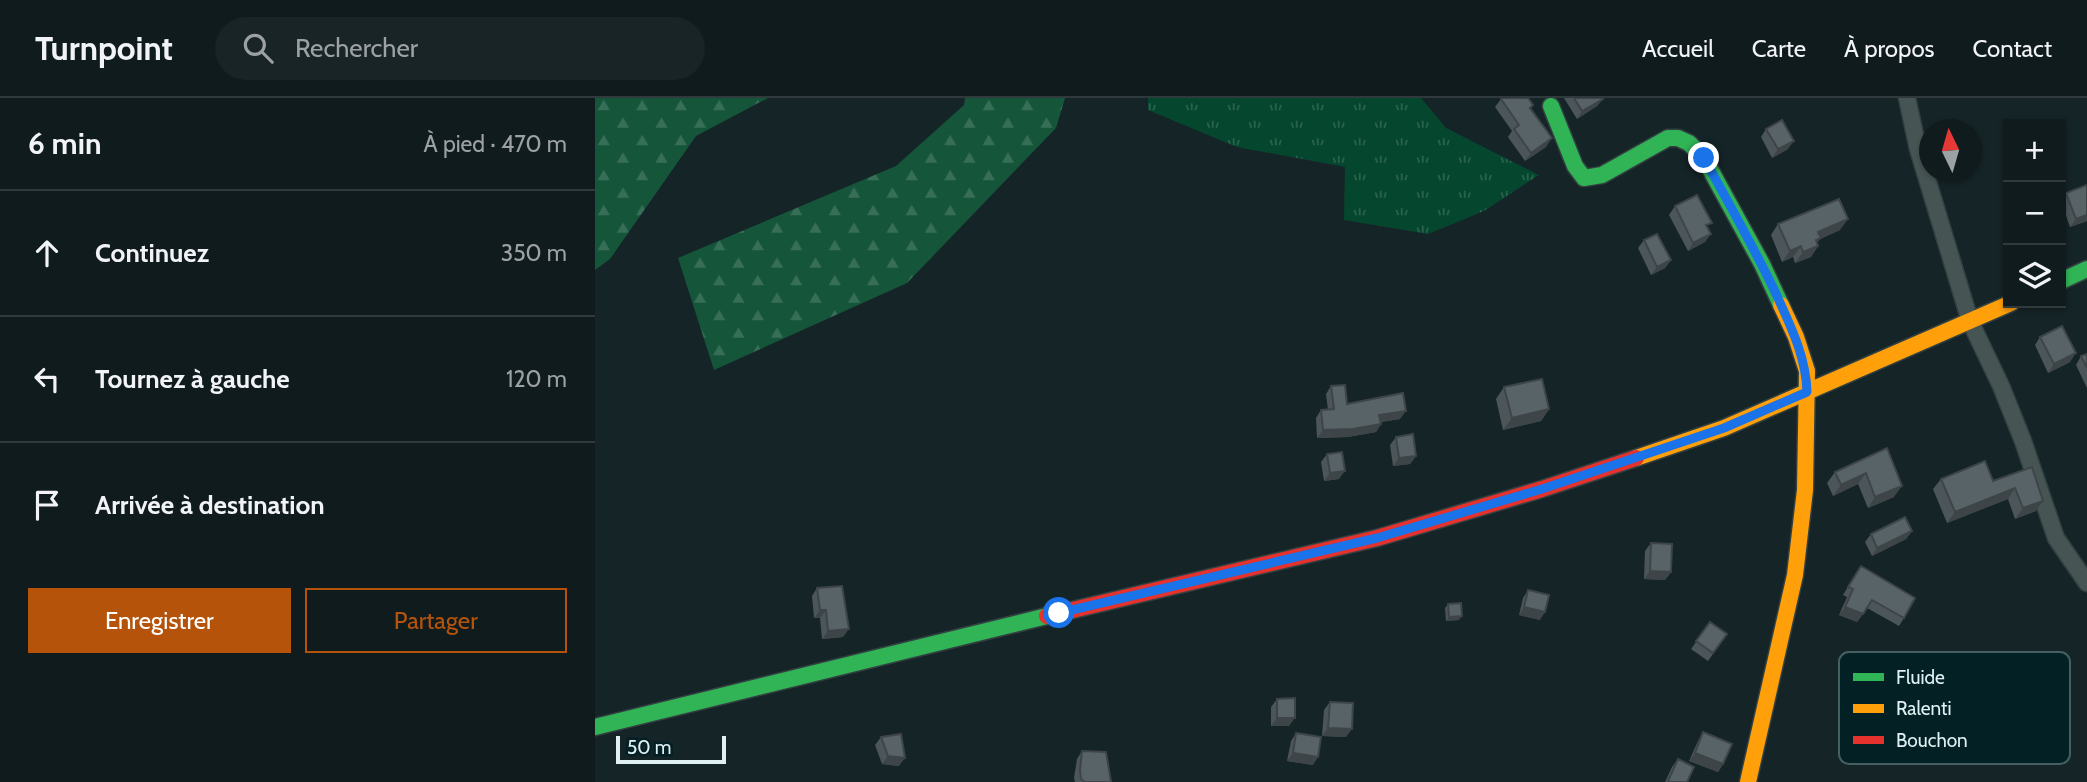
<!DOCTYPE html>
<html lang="fr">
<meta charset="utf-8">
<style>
body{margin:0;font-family:Cabin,sans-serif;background:#192426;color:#f1f3f6}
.controls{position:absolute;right:21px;top:21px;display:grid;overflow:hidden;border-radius:0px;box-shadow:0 2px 5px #0004}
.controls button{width:63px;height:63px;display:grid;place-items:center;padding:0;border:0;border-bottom:2px solid #30393b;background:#101b1d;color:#f1f3f6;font:35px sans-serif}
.compass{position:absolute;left:1324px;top:21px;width:63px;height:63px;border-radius:50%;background:#101b1d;box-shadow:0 2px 5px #0004;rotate:355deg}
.scale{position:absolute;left:21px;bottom:18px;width:110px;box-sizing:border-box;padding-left:7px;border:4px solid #e0f1f4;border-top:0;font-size:19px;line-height:24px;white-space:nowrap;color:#e0f1f4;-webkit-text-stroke:5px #032025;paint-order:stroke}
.stop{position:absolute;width:21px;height:21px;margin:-16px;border:5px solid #1a73e8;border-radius:50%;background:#fff}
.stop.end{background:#1a73e8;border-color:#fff;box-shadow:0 2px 7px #0008}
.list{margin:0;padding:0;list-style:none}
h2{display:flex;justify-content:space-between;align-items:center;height:91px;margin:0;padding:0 28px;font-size:30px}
h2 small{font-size:23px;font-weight:400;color:#9ca1a4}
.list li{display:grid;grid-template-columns:46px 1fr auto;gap:21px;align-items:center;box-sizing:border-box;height:126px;padding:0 28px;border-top:2px solid #30393b}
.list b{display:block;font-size:26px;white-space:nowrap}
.list em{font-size:23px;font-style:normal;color:#9ca1a4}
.actions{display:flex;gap:14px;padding:21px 28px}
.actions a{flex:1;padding:16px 0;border:2px solid #b45309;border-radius:0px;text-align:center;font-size:24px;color:#b45309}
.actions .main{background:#b45309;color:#fff}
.icon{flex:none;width:38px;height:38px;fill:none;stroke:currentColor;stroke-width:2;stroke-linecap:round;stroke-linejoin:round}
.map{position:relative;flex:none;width:1492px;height:684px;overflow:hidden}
header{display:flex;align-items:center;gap:42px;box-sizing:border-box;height:98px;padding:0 35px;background:#101b1d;border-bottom:2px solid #30393b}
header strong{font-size:33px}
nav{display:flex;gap:38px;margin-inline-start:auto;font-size:24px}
.search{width:490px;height:63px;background:#192426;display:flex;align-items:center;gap:18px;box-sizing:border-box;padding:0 24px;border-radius:38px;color:#9ca1a4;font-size:26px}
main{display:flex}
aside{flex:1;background:#101b1d}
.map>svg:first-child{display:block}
.grass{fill:url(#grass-tufts)}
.forest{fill:url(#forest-firs)}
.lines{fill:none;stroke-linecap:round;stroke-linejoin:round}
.street-casing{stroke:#334042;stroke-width:19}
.fast-casing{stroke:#334042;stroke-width:19}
.slow-casing{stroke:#334042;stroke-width:19}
.jam-casing{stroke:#334042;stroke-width:19}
.street{stroke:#465554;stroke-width:16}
.fast{stroke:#30b455;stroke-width:16}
.slow{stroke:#ff9f0a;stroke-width:16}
.jam{stroke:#e5322d;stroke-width:16}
.wall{fill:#4c5559}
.shaded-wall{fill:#3e4548}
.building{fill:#586367;stroke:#3e4548;stroke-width:2}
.route{stroke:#1a73e8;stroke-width:9}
.key{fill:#032025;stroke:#455f63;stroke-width:2}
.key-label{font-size:19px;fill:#e0f1f4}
</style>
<header>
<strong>Turnpoint</strong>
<div class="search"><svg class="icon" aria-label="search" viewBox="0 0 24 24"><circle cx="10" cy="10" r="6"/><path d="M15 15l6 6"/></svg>Rechercher</div>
<nav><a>Accueil</a><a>Carte</a><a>À propos</a><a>Contact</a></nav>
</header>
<main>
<aside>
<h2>6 min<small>À pied · 470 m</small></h2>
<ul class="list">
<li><svg class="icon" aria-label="ahead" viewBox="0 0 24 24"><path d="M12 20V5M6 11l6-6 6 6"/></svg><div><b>Continuez</b></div><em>350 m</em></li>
<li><svg class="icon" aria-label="left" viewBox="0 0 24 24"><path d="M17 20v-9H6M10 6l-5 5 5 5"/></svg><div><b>Tournez à gauche</b></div><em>120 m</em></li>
<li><svg class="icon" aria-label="arrive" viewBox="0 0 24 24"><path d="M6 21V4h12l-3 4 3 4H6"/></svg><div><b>Arrivée à destination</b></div></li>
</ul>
<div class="actions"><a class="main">Enregistrer</a><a>Partager</a></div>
</aside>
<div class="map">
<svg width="1492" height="684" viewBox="0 0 1492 684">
<defs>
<pattern id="grass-tufts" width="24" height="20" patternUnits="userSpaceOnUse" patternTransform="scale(1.75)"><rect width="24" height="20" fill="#05472e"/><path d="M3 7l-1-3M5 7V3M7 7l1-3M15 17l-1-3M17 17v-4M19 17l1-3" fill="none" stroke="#29624d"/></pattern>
<pattern id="forest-firs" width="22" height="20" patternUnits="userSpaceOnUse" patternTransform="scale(1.75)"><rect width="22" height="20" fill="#15553a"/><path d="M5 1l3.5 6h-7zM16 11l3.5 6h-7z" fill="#376e57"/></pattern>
</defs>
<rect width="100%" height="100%" fill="#152427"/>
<path class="grass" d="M553,0H826L851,30L944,77L889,113L833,136L749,122L750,69L642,49L553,12Z"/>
<path class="forest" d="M0,0H173L101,38L15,161L0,172Z
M370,0H470L461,30L312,185L119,272L83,160L301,68L369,7Z"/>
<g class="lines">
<g class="street-casing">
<path id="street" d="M1312,0L1323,51L1375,223L1406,288L1428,343L1461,440L1492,485"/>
</g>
<g class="fast-casing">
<path id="fast" d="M956,8L980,68L989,80L1007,77L1073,40H1083L1094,45L1109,60L1167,166L1186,207
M1466,183L1492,171
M0,629L452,518"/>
</g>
<g class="slow-casing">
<path id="slow" d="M1041,360L1129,330L1416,205
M1153,684L1200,477L1210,392L1212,273L1201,239L1186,207"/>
</g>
<g class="jam-casing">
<path id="jam" d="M452,518L782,440L947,391L1041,360"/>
</g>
<use href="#street" class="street"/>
<use href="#fast" class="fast"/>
<use href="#slow" class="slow"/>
<use href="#jam" class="jam"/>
</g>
<path class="wall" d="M969,0H1007L1008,1L1002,8L982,21Z
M906,1L936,11L951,49L930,63L913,39L917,33L900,9Z
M1171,31L1193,51L1177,60L1166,39Z
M1492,87V123L1475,129L1466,103L1471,95Z
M1080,108L1113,130L1110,144L1093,153L1074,117Z
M1183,126L1245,132L1225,141L1222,145L1223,148L1216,159L1200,165L1198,159L1187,164L1176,137Z
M1049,142L1076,162L1070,170L1056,177L1043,150Z
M1445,239L1475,264L1453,275L1440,247Z
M1492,256V290L1481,267L1486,258Z
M736,288L752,306L805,321L786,324V326L781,334L753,339L722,340L721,320L726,312H733L731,296Z
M909,289L954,311L946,323L908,332L901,301Z
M801,339L821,358L815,366L798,368L795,347Z
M1292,350L1299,399L1273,410L1263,386L1238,398L1232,385L1240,374Z
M732,356L744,381L729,383L726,364Z
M1437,369L1441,413L1420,421L1413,401L1352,425L1338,391L1346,381L1398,383Z
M1317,433L1311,441L1277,458L1270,444L1276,436Z
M1056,445L1076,474L1070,482L1049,481L1050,453Z
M1266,468L1309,520L1304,528L1272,510L1262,524L1244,517L1252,499L1248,497Z
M222,490L248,539L227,541L225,520H219L217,498Z
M933,492L945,522L924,517L928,500Z
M853,506L864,522L851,523L850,510Z
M1115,524L1132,536L1113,563L1096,551Z
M682,601L694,628H676V609Z
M735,604L751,639L727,638L729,612Z
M1108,634L1128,666L1123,674L1094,663L1103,643Z
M701,635L718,667L692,663L696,643Z
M286,639L304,668L287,666L280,647Z
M487,653L516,684H480L479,680L482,661Z
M1083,661L1092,684H1070L1077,669Z"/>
<path class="shaded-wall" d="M1008,1L1002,8L982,21L987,13Z
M957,40L951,49L930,63L936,55Z
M1199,43L1193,51L1177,60L1183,51Z
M1492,117V123L1475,129L1481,121Z
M1253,121L1245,132L1225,141L1219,149L1223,148L1216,159L1200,165L1223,134Z
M1116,136L1110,144L1093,153L1098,145Z
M1206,148L1198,159L1187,164L1195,153Z
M1076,162L1070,170L1056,177L1062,169Z
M1481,255L1475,264L1453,275L1459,266Z
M954,311L946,323L908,332L917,320Z
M811,313L805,321L779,325L784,317Z
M786,326L781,334L753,339L722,340L728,332Z
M821,358L815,366L798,368L804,360Z
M750,373L744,381L729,383L735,375Z
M1271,375L1263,386L1238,398L1246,387Z
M1307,388L1299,399L1273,410L1280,399Z
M1420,390L1413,401L1352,425L1360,414Z
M1448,403L1441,413L1420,421L1428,410Z
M1317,433L1311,441L1277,458L1282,450Z
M1055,473L1076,474L1070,482L1049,481Z
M929,509L950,514L945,522L924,517Z
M1250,509L1268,516L1262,524L1244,517Z
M225,512H231L225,520H219Z
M867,518L864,522L851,523L854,519Z
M254,531L248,539L227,541L233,533Z
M682,620H700L694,628H676Z
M733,630L757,631L751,639L727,638Z
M698,655L723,659L718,667L692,663Z
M1100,655L1128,666L1123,674L1094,663Z
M293,658L310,660L304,668L287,666Z"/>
<path class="building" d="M907,0H933L938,7L935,10L957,40L936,55L919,31L924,27L906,1Z
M979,0H1007L1008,1L987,13Z
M1187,22L1199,43L1183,51L1171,31Z
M1492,87V117L1481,121L1471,95Z
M1102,97L1117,125L1111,127L1116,136L1098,145L1080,108Z
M1244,101L1253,121L1223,134L1226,140L1221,142L1223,148L1208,154L1206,148L1195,153L1183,126Z
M1062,136L1076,162L1062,169L1049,142Z
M1467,228L1481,255L1459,266L1445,239Z
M1492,256V270L1486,258Z
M947,281L954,311L917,320L909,289Z
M750,287L752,306L808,295L811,313L784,317L786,326L758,331L728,332L726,312L739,311L736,288Z
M818,336L821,358L804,360L801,339Z
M1292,350L1307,388L1280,399L1271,375L1246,387L1240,374Z
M747,354L750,373L735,375L732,356Z
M1390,363L1398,383L1437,369L1448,403L1428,410L1420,390L1360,414L1346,381Z
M1310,419L1317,433L1282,450L1276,436Z
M1056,445L1077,446L1076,474L1055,473Z
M1266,468L1320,500L1309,520L1277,502L1268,516L1250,509L1258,491L1253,489Z
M247,488L254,531L233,533L231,512H225L222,490Z
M933,492L954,497L950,514L929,509Z
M866,505L867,518L854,519L853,506Z
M1115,524L1132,536L1118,555L1101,543Z
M700,600V620H682V601Z
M735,604L758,605L757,631L733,630Z
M1108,634L1137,646L1128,666L1100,655Z
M701,635L726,639L723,659L698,655Z
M306,636L310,660L293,658L286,639Z
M487,653L511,654L516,684H490L486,681L485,672Z
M1083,661L1099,669L1092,684H1075L1073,683Z"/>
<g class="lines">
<path class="route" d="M464,515L782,440L947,391L1129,330L1212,294C1211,259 1196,229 1182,198C1160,151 1134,106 1109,60"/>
</g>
<rect x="1244" y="554" width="231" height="112" rx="10" class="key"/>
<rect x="1258" y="575" width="31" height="8" fill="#30b455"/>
<rect x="1258" y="606" width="31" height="9" fill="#ff9f0a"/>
<rect x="1258" y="638" width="31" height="8" fill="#e5322d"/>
<g class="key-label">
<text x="1301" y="586">Fluide</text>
<text x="1301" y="617">Ralenti</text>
<text x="1301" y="649">Bouchon</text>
</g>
</svg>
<div class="controls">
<button>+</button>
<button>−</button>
<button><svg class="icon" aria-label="layers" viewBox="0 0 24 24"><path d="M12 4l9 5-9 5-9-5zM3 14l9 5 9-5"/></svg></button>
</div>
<svg class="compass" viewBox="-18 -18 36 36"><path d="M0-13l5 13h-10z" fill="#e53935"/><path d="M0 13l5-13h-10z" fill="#9ca1a4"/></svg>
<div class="scale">50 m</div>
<div class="stop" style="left:464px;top:515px"></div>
<div class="stop end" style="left:1109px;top:60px"></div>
</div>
</main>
